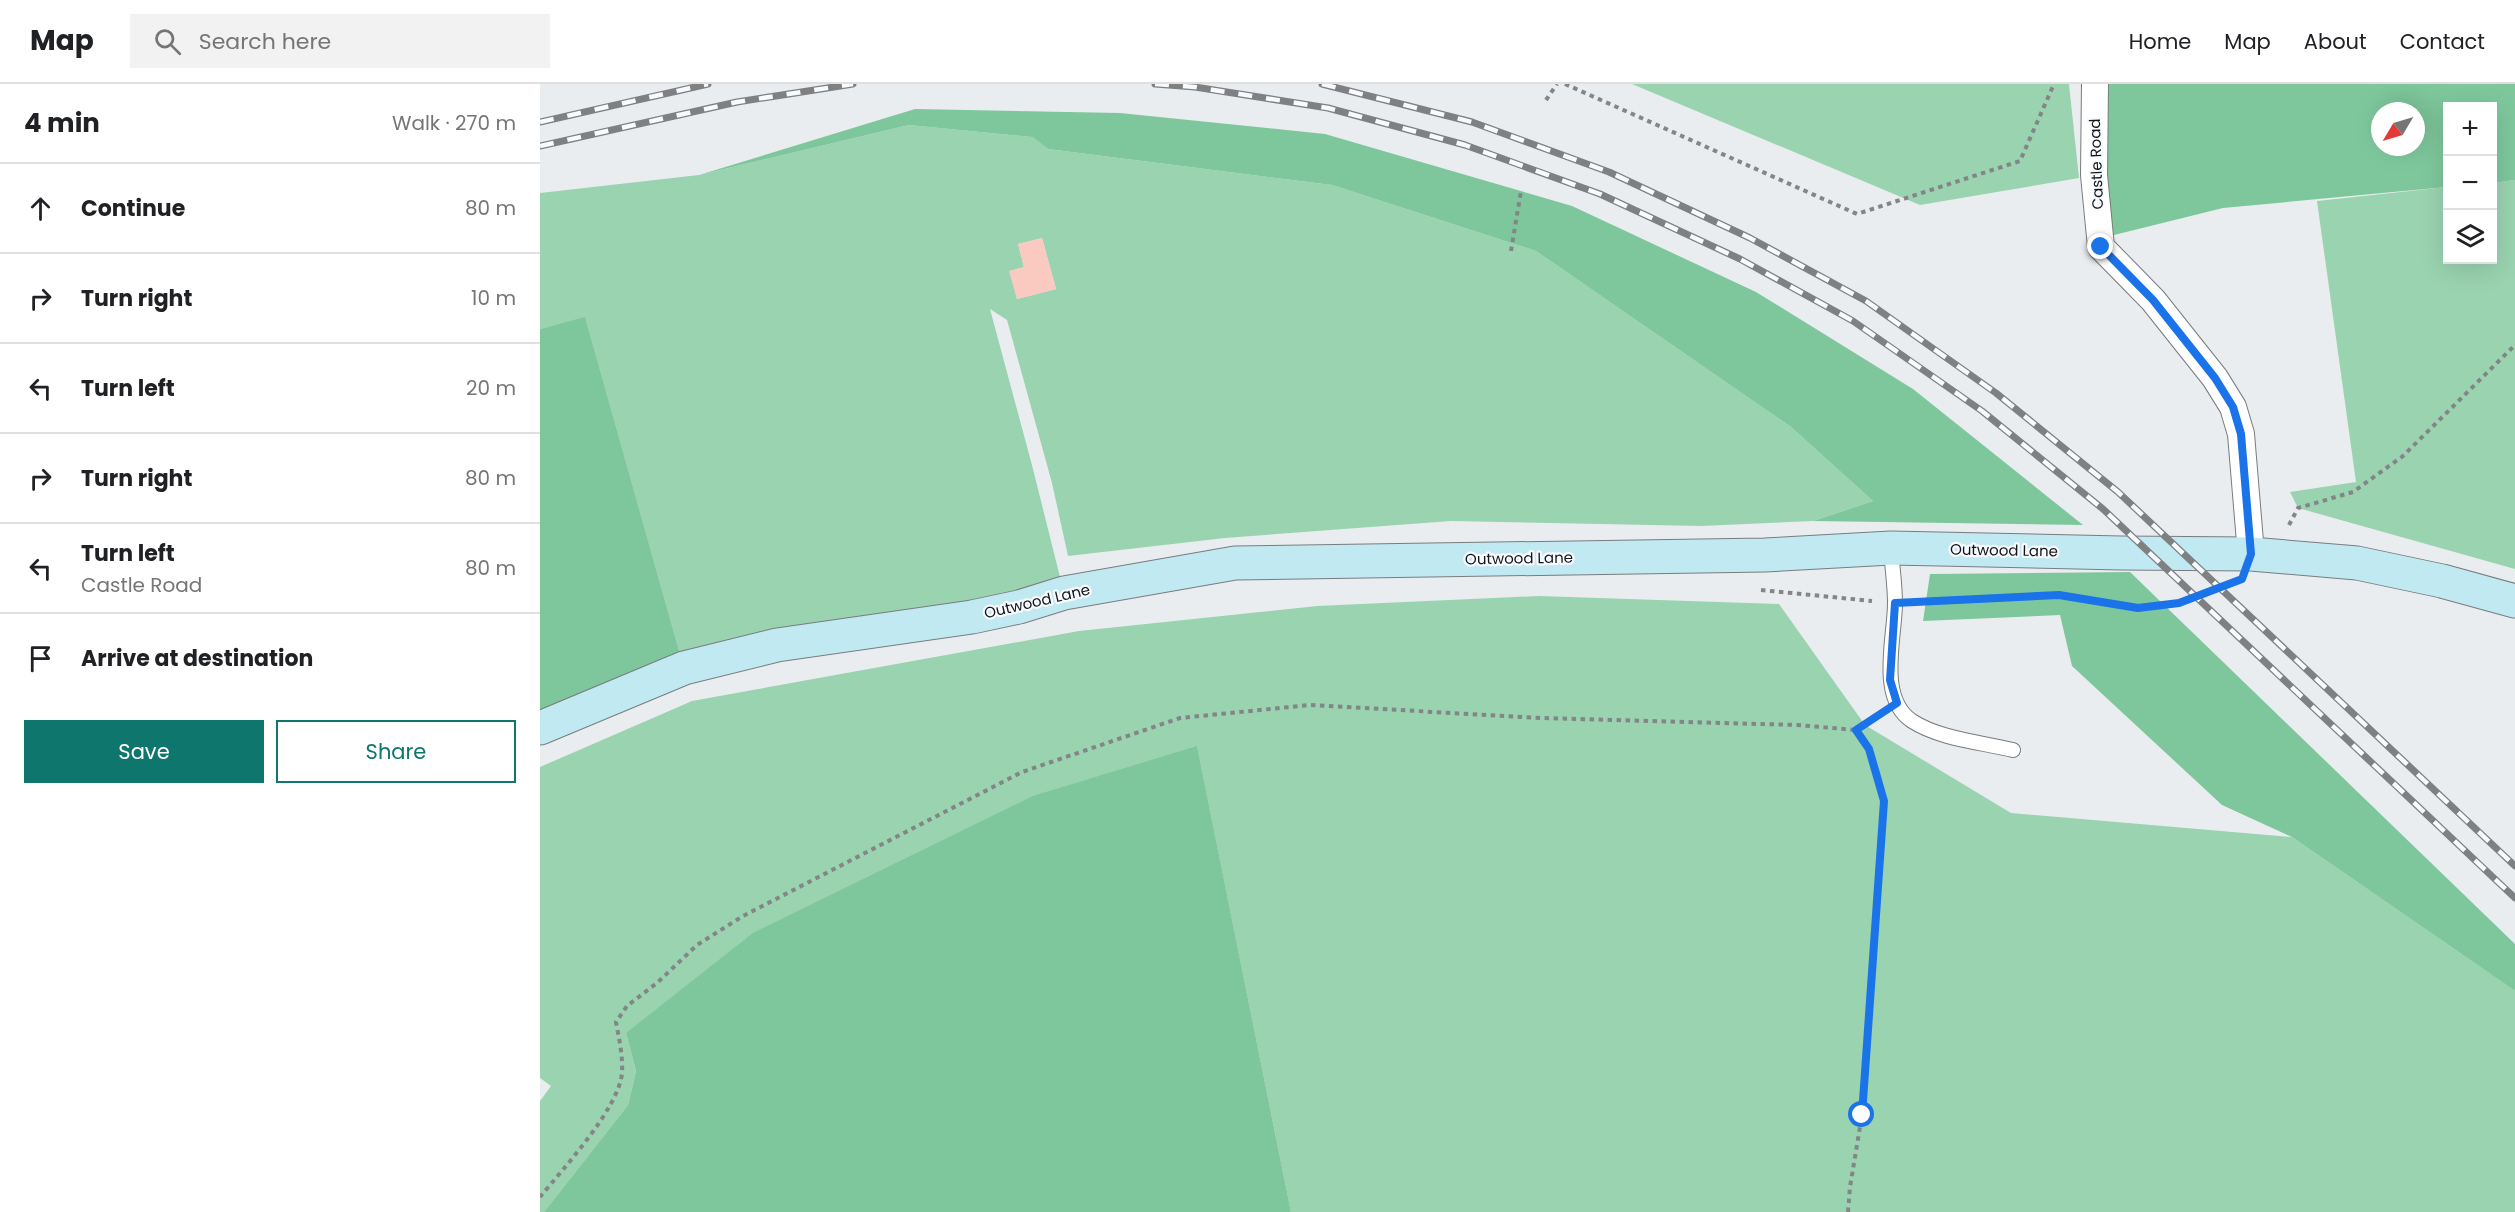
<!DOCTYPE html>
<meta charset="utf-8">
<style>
body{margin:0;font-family:Poppins,sans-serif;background:#f2f2f2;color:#202124}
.controls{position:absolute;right:18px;top:18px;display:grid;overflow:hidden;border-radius:0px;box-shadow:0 6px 24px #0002}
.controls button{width:54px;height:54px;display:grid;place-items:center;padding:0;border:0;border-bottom:2px solid #e0e0e0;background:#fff;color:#202124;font:30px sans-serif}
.compass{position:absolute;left:1831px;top:18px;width:54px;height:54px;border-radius:50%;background:#fff;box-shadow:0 6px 24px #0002;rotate:232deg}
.stop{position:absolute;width:18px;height:18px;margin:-14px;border:4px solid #1a73e8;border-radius:50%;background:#fff}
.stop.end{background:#1a73e8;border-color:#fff;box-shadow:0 2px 6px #0008}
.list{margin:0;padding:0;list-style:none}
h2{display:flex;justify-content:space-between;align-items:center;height:78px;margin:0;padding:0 24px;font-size:26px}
h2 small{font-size:20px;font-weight:400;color:#757577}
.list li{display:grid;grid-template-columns:39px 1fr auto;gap:18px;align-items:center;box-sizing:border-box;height:90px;padding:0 24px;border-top:2px solid #e0e0e0}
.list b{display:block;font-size:22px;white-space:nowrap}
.list p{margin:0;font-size:20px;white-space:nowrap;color:#757577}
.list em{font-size:20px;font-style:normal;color:#757577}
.actions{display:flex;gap:12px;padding:18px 24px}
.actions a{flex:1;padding:14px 0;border:2px solid #0f766e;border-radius:0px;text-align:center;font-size:21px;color:#0f766e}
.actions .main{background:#0f766e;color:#fff}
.icon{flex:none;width:33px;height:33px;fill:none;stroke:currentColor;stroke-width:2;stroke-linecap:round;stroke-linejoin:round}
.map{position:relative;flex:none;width:1975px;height:1128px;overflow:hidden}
header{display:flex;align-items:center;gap:36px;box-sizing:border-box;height:84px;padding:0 30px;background:#fff;border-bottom:2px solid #e0e0e0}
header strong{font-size:28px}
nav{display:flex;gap:33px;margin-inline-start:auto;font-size:21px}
.search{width:420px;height:54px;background:#f2f2f2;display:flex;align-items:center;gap:15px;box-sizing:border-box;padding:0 21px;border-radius:0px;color:#757577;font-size:22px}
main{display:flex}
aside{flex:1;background:#fff}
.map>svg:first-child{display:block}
.green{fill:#9ad3b0;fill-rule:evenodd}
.forest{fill:#7ec79c;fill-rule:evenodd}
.building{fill:#fac9c0}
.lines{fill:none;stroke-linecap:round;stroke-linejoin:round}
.lane-casing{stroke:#797c7f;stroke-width:16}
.street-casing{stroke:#797c7f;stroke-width:28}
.secondary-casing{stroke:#797c7f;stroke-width:35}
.path{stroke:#838587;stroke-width:4;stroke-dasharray:4.5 4.5;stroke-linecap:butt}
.lane{stroke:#fff;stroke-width:14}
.street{stroke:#fff;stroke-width:26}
.secondary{stroke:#c0e9f1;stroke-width:33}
.rail-casing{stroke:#7e8081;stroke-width:7}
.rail{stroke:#f7fafe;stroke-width:4.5;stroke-dasharray:14;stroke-linecap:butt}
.route{stroke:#1a73e8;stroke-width:8}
.labels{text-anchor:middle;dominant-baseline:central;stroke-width:4.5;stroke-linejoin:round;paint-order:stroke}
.street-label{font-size:15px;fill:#141516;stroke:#f7fafe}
</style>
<header>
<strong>Map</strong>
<div class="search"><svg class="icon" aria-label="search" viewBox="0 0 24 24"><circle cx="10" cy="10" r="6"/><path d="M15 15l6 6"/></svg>Search here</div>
<nav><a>Home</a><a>Map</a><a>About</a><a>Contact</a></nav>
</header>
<main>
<aside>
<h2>4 min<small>Walk · 270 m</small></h2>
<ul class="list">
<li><svg class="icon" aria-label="ahead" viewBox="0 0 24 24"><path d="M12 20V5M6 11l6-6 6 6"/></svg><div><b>Continue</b></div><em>80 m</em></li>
<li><svg class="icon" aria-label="right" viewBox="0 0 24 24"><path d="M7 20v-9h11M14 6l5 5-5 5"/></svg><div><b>Turn right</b></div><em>10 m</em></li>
<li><svg class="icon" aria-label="left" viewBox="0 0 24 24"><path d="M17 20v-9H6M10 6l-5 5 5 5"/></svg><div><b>Turn left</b></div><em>20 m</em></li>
<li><svg class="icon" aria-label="right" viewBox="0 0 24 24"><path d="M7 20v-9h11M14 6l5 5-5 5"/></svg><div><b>Turn right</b></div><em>80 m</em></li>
<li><svg class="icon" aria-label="left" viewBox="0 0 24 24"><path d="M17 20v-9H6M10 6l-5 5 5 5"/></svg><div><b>Turn left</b><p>Castle Road</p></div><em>80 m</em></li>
<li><svg class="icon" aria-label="arrive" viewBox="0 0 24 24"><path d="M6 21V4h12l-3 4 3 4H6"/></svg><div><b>Arrive at destination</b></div></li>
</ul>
<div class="actions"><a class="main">Save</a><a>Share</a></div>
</aside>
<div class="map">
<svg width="1975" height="1128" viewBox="0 0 1975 1128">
<rect width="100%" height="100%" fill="#eaedf0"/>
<path class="green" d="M1092,0H1529L1539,94L1380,121Z
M369,41L492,53L508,65L792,101L996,167L1251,343L1333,417L1273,437L1161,442L911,437L685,454L528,472L512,399L467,236L450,225L493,385L524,509L144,584L45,234L0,245V109L159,91ZM502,154L516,205L477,215L470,187L484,183L478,160Z
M1975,96V485L1758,424L1750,408L1816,398L1777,117L1907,103L1908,176H1952L1953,99Z
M999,512L1239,520L1325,641L1471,729L1752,753L1975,907V1128H751L657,663L86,949L96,987L88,1021L4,1128H0V1017L11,1002L0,994V683L152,617L539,547L777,522Z"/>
<path class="forest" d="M1565,0H1975V96L1953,99L1952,22H1908L1907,103L1683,124L1570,152L1563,14ZM1840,27H1876V63H1840Z
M375,25L580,29L785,50L1032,122L1216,208L1373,305L1543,441L1273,437L1333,417L1251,343L996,167L792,101L508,65L492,53L369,41L159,91Z
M45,233L144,584L0,644V245Z
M1590,488L1975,860V907L1752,753L1682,721L1532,582L1520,531L1383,537L1390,490Z
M657,662L751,1128H4L88,1021L96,987L86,949L213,849L493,712Z"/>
<path class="building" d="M502,154L516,205L477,215L469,187L484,183L478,160Z"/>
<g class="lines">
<g class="lane-casing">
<path id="lane" d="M1351,464C1352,482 1355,501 1355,519C1355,553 1337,614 1372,637C1400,655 1440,658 1473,666"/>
</g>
<g class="street-casing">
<path id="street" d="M1555,0L1554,91L1561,163L1613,216L1675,294L1693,323L1701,350L1711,470"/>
</g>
<g class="secondary-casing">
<path id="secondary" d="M0,644L144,584L237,561L432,533L479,523L524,509L695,479L1225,471L1351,464L1581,469L1711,470L1817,479L1902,497L1975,517"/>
</g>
<path class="path" d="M1025,0L1317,130L1480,77L1514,0
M1006,16L1017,0
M971,167L981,107
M1749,441L1758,424L1813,408L1863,372L1975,261
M1221,506L1332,517
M1376,518L1519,511L1598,524L1639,519L1679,504
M0,1113C23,1085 79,1024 82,989C83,971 79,955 76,938L87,922L117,899L157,861L203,832L482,688L640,634L770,621L1001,634L1257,641L1316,646L1339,631
M1308,1128L1310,1103L1322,1031L1344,717L1329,665L1316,646"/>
<use href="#lane" class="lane"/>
<use href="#street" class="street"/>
<use href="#secondary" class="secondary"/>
<g class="rail-casing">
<path id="rail" d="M615,0L655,3L788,24L925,61L1060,110L1200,175L1313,237L1442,327L1563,425L1975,814
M782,0L932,38L1069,88L1210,154L1326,217L1456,309L1578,408L1975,782
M0,38L168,0
M0,62L197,18L313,0"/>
</g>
<use href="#rail" class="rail"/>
</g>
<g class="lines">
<path class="route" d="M1322,1031L1344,717L1329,665L1316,646L1357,619L1350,596L1355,519L1519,511L1598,524L1639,519L1702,495L1711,470L1701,350L1693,323L1675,294L1613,216L1561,163"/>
</g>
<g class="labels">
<g class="street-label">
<text transform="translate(1556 80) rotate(-92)">Castle Road</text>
<text transform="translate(1464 466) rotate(1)">Outwood Lane</text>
<text transform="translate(979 474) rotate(-1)">Outwood Lane</text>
<text transform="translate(497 517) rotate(-13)">Outwood Lane</text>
</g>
</g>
</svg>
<div class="controls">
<button>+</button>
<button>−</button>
<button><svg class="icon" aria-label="layers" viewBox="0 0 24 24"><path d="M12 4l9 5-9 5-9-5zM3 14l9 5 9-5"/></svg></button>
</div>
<svg class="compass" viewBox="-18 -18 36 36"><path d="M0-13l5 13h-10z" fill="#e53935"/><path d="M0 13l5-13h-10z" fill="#757577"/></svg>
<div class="stop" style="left:1322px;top:1031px"></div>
<div class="stop end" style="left:1561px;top:163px"></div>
</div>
</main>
